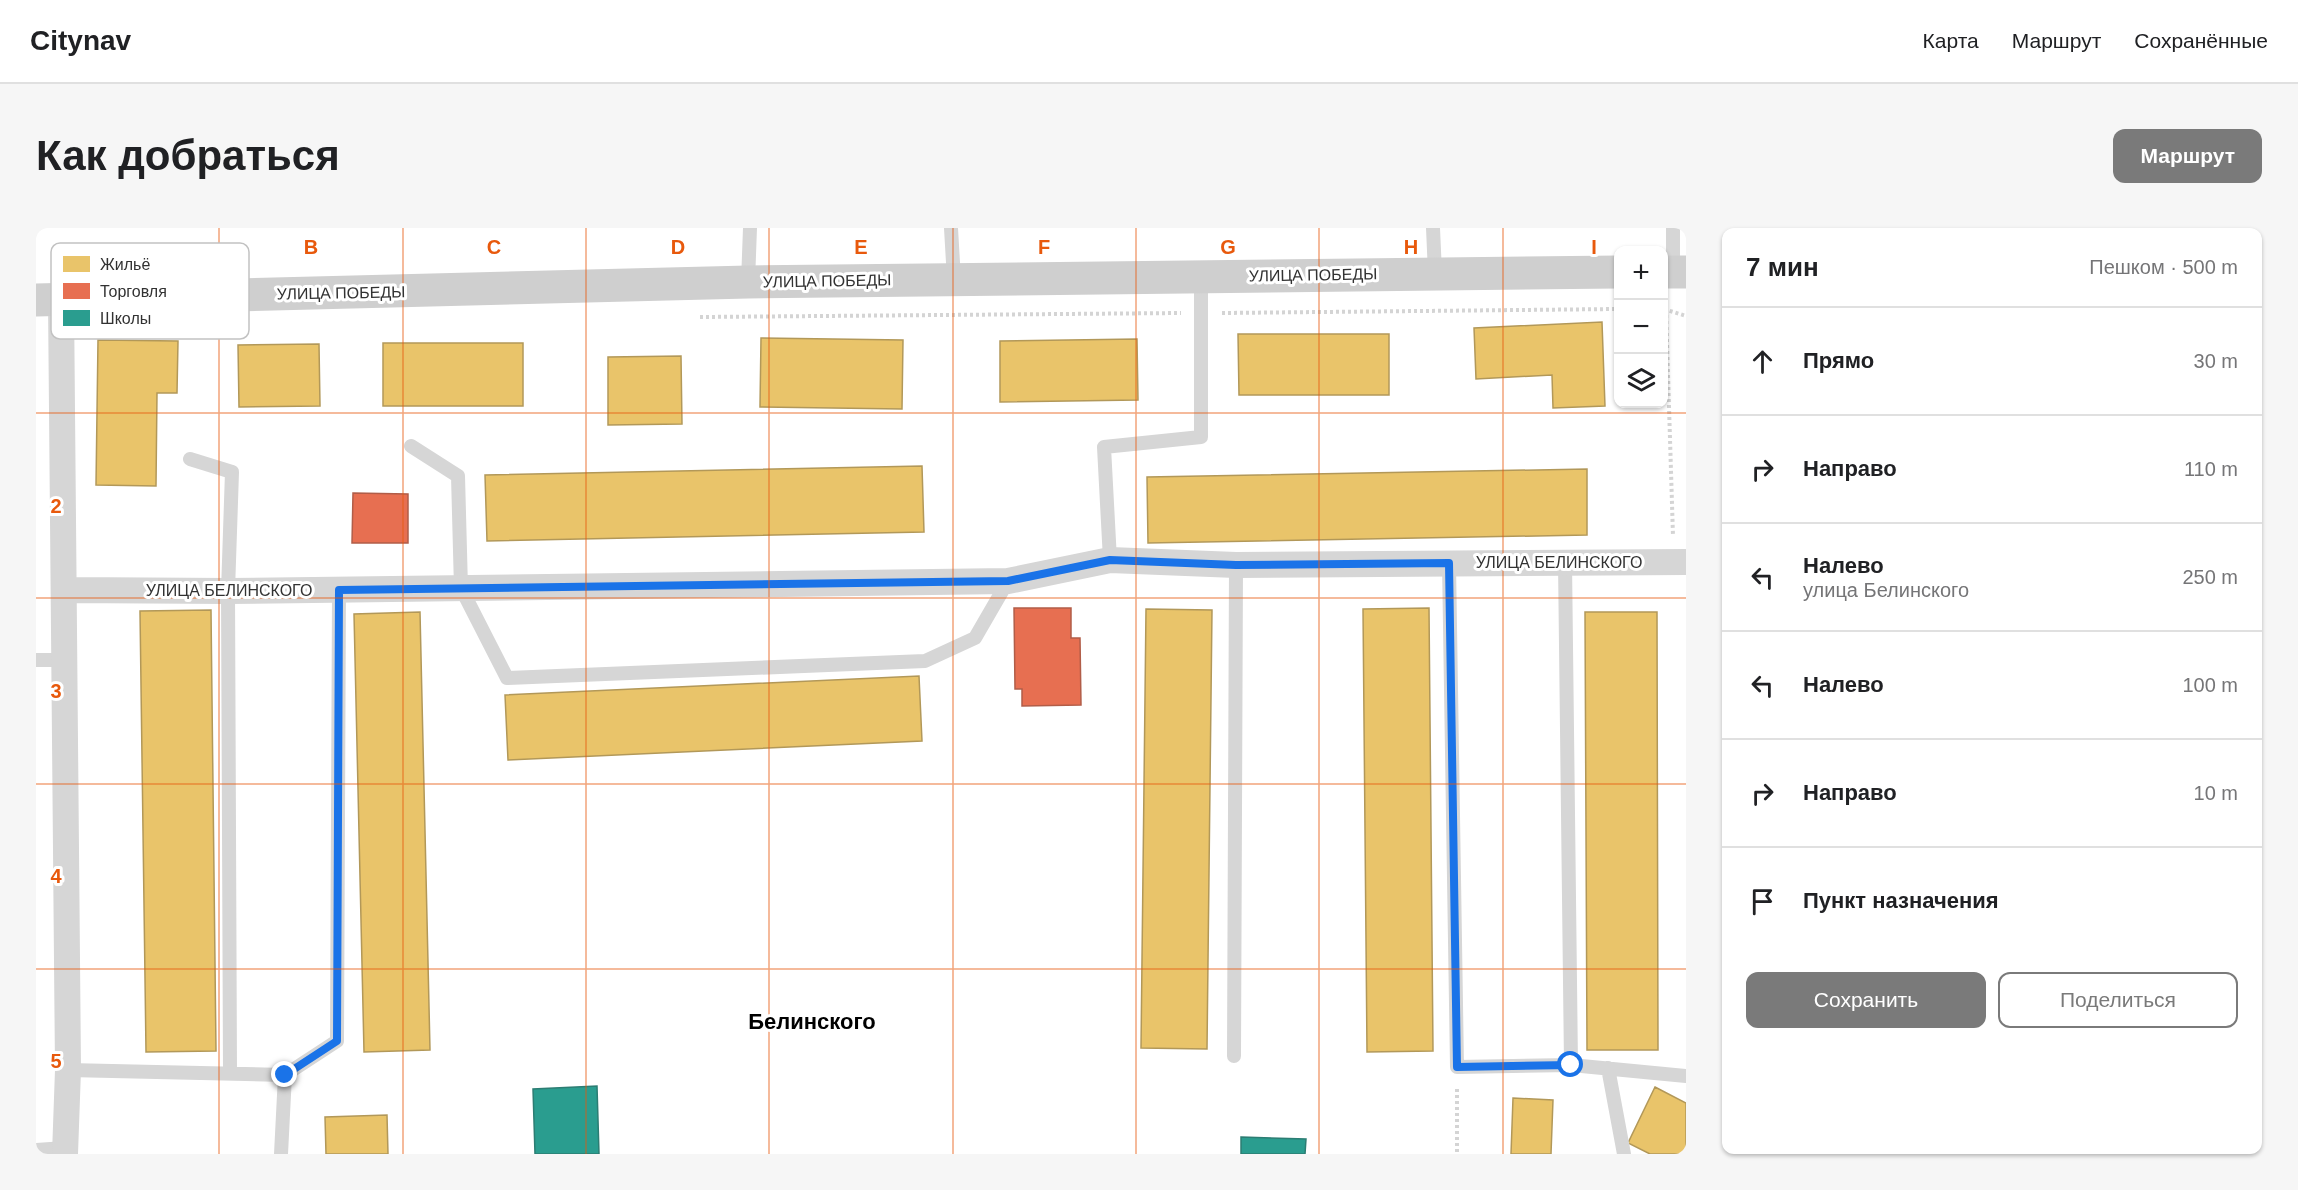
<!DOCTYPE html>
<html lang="ru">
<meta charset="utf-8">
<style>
body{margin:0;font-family:Helvetica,sans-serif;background:#f6f6f6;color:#202124}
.controls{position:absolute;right:18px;top:18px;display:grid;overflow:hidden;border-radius:12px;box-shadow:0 2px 4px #0004}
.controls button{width:54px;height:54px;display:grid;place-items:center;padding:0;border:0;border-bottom:2px solid #e0e0e0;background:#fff;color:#202124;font:30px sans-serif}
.stop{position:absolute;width:18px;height:18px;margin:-14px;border:4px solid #1a73e8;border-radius:50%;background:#fff}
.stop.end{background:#1a73e8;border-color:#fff;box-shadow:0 2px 6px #0008}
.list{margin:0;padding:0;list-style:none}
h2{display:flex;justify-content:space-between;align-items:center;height:78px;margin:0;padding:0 24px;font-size:26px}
h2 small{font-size:20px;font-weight:400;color:#757577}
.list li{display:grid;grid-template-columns:39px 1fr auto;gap:18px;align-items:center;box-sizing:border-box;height:108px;padding:0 24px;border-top:2px solid #e0e0e0}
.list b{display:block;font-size:22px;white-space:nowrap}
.list p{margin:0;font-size:20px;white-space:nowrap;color:#757577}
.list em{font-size:20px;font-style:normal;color:#757577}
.actions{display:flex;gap:12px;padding:18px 24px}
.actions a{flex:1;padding:14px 0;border:2px solid #7a7a7a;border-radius:12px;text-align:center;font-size:21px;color:#7a7a7a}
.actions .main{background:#7a7a7a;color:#fff}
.icon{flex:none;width:33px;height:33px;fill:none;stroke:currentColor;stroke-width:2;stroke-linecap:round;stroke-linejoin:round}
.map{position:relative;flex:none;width:1650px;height:926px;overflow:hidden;border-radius:12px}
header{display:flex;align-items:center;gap:36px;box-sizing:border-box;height:84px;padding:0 30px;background:#fff;border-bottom:2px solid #e0e0e0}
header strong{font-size:28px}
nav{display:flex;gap:33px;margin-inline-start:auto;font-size:21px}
.intro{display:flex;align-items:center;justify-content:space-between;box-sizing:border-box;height:144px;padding:0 36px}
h1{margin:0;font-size:42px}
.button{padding:15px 27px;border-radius:12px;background:#7a7a7a;color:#fff;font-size:21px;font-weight:700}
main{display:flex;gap:36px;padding:0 36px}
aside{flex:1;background:#fff;border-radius:12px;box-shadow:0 2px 4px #0004}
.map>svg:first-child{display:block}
.homes{fill:#e9c46a;stroke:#b29859;stroke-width:1.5}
.shops{fill:#e76f51;stroke:#b15d48;stroke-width:1.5}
.schools{fill:#2a9d8f;stroke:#2c7d73;stroke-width:1.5}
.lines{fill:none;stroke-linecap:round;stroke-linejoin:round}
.path{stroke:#d4d4d4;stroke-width:4;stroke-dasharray:3 3;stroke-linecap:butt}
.lane{stroke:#d6d6d6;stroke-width:14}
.street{stroke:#d6d6d6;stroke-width:26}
.secondary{stroke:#cfcfcf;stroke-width:33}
.route{stroke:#1a73e8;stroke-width:8}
.grid{fill:none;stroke:#e8590c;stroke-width:1.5;stroke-opacity:0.55}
.labels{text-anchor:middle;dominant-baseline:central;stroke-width:6;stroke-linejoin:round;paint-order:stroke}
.street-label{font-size:16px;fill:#323232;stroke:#fff}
.district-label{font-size:22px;font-weight:bold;fill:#000;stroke:#fff}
.key{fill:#fff;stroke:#c2c2c2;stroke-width:1.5}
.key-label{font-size:16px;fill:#323232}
.grid-label{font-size:20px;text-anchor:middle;font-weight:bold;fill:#e8590c;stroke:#fff;stroke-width:6;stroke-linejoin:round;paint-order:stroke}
</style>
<header>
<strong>Citynav</strong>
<nav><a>Карта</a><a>Маршрут</a><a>Сохранённые</a></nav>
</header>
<div class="intro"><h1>Как добраться</h1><a class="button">Маршрут</a></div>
<main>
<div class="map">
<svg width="1650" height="926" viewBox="0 0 1650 926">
<rect width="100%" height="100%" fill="#fff"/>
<path class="homes" d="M1566,94L1569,178L1517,180L1516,147L1440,151L1438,100Z
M1202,106H1353V167H1203Z
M725,110L867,112L866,181L724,179Z
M1101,111L1102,172L964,174V113Z
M62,112L142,113L141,165H121L120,258L60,257Z
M347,115H487V178H347Z
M283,116L284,178L203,179L202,117Z
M645,128L646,196L572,197V129Z
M886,238L888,304L451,313L449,247Z
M1551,241V307L1112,315L1111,249Z
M1393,380L1397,823L1331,824L1327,381Z
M1110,381L1176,382L1171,821L1105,820Z
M175,382L180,823L110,824L104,383Z
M384,384L394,822L328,824L318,386Z
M1549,384H1621L1622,822H1551Z
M883,448L886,513L472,532L469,467Z
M1619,859L1650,875V926H1614L1592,915Z
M1477,870L1517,872L1515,926H1475Z
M351,887L352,926H290L289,889Z"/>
<path class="shops" d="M317,265L372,266V315H316Z
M978,380H1035V410H1044L1045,477L986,478V461H979Z"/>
<path class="schools" d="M561,858L563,926H499L497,861Z
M1205,909L1270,911L1269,926H1205Z"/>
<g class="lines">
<path class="path" d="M1628,81L1650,88
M1630,81L1637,308
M1186,85L1582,81
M664,89L1145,85
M1421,861V926"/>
<path class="lane" d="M915,0L918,52
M1397,0L1399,45
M1637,0V44
M712,54L714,0
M375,218L422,248L425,360L471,450L889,433L939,410L972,353
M154,231L196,244L192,363L194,845
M1074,332L1068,219L1165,209V50
M1413,335L1421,839L1535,837L1529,334
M0,432H28
M1198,828L1200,337
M1535,837L1650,848
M1572,840L1588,926
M32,842L249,847L245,926
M249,847L301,813L303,362
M0,922L29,920"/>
<path class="street" d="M25,72L32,842L29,926
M30,362L192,363L972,353L1074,332L1200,337L1650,334"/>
<path class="secondary" d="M1628,44H1650
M0,72L712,54L1582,44"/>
</g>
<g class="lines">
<path class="route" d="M249,847L301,813L303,362L972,353L1074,332L1200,337L1413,335L1421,839L1535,837"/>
</g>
<path class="grid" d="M183,0V926M367,0V926M550,0V926M733,0V926M917,0V926M1100,0V926M1283,0V926M1467,0V926M0,185H1650M0,370H1650M0,556H1650M0,741H1650"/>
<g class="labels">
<g class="street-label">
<text transform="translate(1277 47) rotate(-1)">УЛИЦА ПОБЕДЫ</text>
<text transform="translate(791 53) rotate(-1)">УЛИЦА ПОБЕДЫ</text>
<text transform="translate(305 65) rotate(-1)">УЛИЦА ПОБЕДЫ</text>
<text x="1523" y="334">УЛИЦА БЕЛИНСКОГО</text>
<text x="193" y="362">УЛИЦА БЕЛИНСКОГО</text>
</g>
<g class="district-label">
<text x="776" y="793">Белинского</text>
</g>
</g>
<rect x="15" y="15" width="198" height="96" rx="9" class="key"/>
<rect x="27" y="28" width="27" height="16" fill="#e9c46a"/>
<rect x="27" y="55" width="27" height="16" fill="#e76f51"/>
<rect x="27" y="82" width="27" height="16" fill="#2a9d8f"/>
<g class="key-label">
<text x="64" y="42">Жильё</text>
<text x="64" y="69">Торговля</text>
<text x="64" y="96">Школы</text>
</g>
<g class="grid-label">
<text x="275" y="26">B</text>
<text x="458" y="26">C</text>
<text x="642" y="26">D</text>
<text x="825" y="26">E</text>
<text x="1008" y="26">F</text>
<text x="1192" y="26">G</text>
<text x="1375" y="26">H</text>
<text x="1558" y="26">I</text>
<text x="20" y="285">2</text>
<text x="20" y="470">3</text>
<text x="20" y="655">4</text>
<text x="20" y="840">5</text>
</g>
</svg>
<div class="controls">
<button>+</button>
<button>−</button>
<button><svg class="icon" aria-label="layers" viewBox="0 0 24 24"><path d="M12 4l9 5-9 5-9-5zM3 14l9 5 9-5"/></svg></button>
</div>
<div class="stop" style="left:1535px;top:837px"></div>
<div class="stop end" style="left:249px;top:847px"></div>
</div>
<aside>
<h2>7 мин<small>Пешком · 500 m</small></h2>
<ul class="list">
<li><svg class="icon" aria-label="ahead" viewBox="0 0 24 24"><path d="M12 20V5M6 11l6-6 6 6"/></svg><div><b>Прямо</b></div><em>30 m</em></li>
<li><svg class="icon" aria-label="right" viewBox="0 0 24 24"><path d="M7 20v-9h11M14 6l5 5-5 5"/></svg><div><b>Направо</b></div><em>110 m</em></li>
<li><svg class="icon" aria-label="left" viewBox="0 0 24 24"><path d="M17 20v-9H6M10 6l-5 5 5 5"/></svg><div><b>Налево</b><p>улица Белинского</p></div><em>250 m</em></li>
<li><svg class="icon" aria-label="left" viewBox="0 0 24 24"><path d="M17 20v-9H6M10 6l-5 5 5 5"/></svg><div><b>Налево</b></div><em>100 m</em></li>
<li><svg class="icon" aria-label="right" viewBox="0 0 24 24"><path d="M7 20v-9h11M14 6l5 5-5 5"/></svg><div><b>Направо</b></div><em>10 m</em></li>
<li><svg class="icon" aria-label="arrive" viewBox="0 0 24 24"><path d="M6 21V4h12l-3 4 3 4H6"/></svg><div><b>Пункт назначения</b></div></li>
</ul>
<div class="actions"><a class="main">Сохранить</a><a>Поделиться</a></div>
</aside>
</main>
